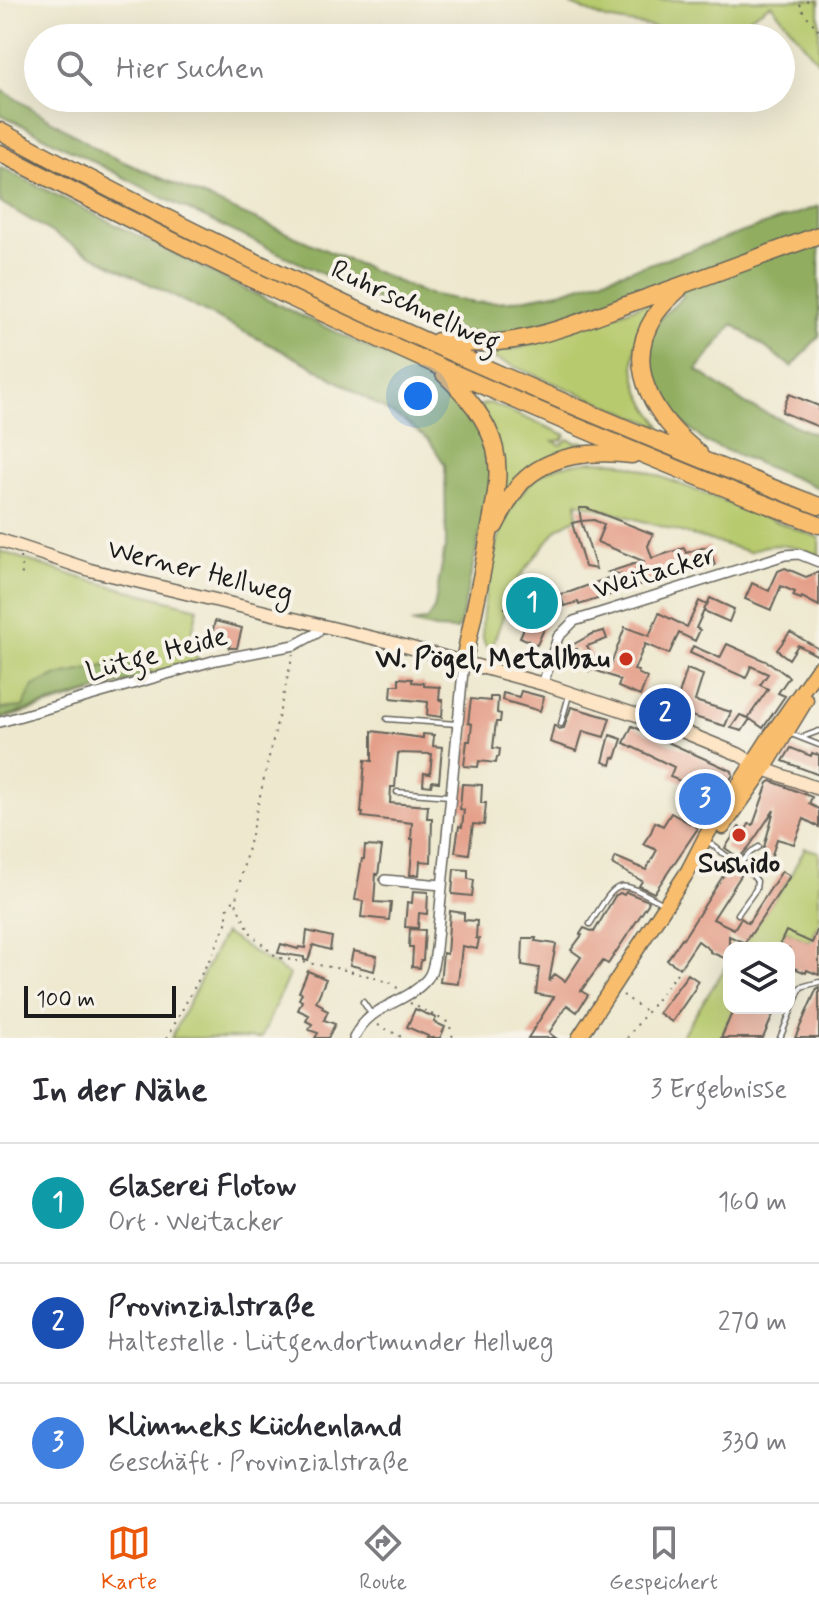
<!DOCTYPE html>
<html lang="de">
<meta charset="utf-8">
<style>
body{margin:0;font-family:Mynerve,sans-serif;background:#f2f2f3;color:#2b2b33}
.controls{position:absolute;right:24px;bottom:24px;display:grid;overflow:hidden;border-radius:16px;box-shadow:0 8px 32px #0002}
.controls button{width:72px;height:72px;display:grid;place-items:center;padding:0;border:0;border-bottom:2px solid #e1e1e2;background:#fff;color:#2b2b33;font:40px sans-serif}
.scale{position:absolute;left:24px;bottom:20px;width:152px;box-sizing:border-box;padding-left:8px;border:4px solid #1c1c1c;border-top:0;font-size:22px;line-height:28px;white-space:nowrap;color:#1c1c1c;-webkit-text-stroke:6px #f7f3e8;paint-order:stroke}
.you{position:absolute;left:418px;top:396px;width:28px;height:28px;margin:-20px;border:6px solid #fff;border-radius:50%;background:#1a73e8;box-shadow:0 0 0 12px #1a73e833}
.badge{display:grid;place-items:center;width:52px;height:52px;border-radius:50%;background:#ea580c;color:#fff;font-size:26px;font-weight:700}
.pin{position:absolute;translate:-50% -50%;border:4px solid #fff;box-shadow:0 2px 8px #0006}
.list{margin:0;padding:0;list-style:none}
h2{display:flex;justify-content:space-between;align-items:center;height:104px;margin:0;padding:0 32px;font-size:34px}
h2 small{font-size:26px;font-weight:400;color:#7c7c81}
.list li{display:grid;grid-template-columns:52px 1fr auto;gap:24px;align-items:center;box-sizing:border-box;height:120px;padding:0 32px;border-top:2px solid #e1e1e2}
.list b{display:block;font-size:30px;white-space:nowrap}
.list p{margin:0;font-size:26px;white-space:nowrap;color:#7c7c81}
.list em{font-size:26px;font-style:normal;color:#7c7c81}
.icon{flex:none;width:44px;height:44px;fill:none;stroke:currentColor;stroke-width:2;stroke-linecap:round;stroke-linejoin:round}
.map{position:relative;flex:none;width:819px;height:1038px;overflow:hidden}
.search{position:absolute;background:#fff;box-shadow:0 8px 32px #0002;left:24px;right:24px;top:24px;height:88px;display:flex;align-items:center;gap:20px;box-sizing:border-box;padding:0 28px;border-radius:44px;color:#7c7c81;font-size:30px}
.sheet{height:464px;background:#fff}
nav{display:flex;justify-content:space-around;align-items:center;box-sizing:border-box;height:112px;border-top:2px solid #e1e1e2;background:#fff;font-size:22px;color:#7c7c81}
nav a{display:grid;justify-items:center;gap:4px}
nav .on{color:#ea580c}
.map>svg:first-child{display:block}
.green{fill:#b7ca6e;stroke:#6a7345;stroke-width:2}
.forest{fill:#91ae61;stroke:#56653e;stroke-width:2}
.building{fill:#e49d87}
.lines{fill:none;stroke-linecap:round;stroke-linejoin:round}
.service-casing{stroke:#65635a;stroke-width:7}
.minor-casing{stroke:#65635a;stroke-width:12}
.secondary-casing{stroke:#65635a;stroke-width:15}
.primary-casing{stroke:#65635a;stroke-width:17}
.motorway-casing{stroke:#65635a;stroke-width:19}
.path{stroke:#65635a;stroke-width:2;stroke-dasharray:2 6;stroke-linecap:butt}
.service{stroke:#fff;stroke-width:4}
.minor{stroke:#fff;stroke-width:9}
.secondary{stroke:#fde5c5;stroke-width:12}
.primary{stroke:#f9be6d;stroke-width:14}
.motorway{stroke:#f9be6d;stroke-width:16}
.poi-dot{fill:#c8321e;stroke:#f7f3e8;stroke-width:3}
.labels{text-anchor:middle;dominant-baseline:central;stroke-width:8;stroke-linejoin:round;paint-order:stroke}
.street-label{font-size:28px;fill:#1c1c1c;stroke:#f7f3e8}
.poi-label{font-size:28px;font-weight:bold;fill:#1c1c1c;stroke:#f7f3e8;text-anchor:end}
</style>
<div class="map">
<svg width="819" height="1038" viewBox="0 0 819 1038">
<rect width="100%" height="100%" fill="#f7f3e8"/>
<filter id="ink" filterUnits="userSpaceOnUse"><feTurbulence type="fractalNoise" baseFrequency=".0125" numOctaves="2"/><feDisplacementMap in="SourceGraphic" scale="16" xChannelSelector="R" yChannelSelector="G"/><feConvolveMatrix kernelMatrix="1 2 1 2 8 2 1 2 1" color-interpolation-filters="sRGB"/></filter>
<filter id="wash" filterUnits="userSpaceOnUse"><feTurbulence type="fractalNoise" baseFrequency=".006" numOctaves="4" result="noise"/><feDisplacementMap in="SourceGraphic" scale="32" xChannelSelector="R" yChannelSelector="G"/><feGaussianBlur stdDeviation="1.8" result="paint"/><feColorMatrix in="noise" values="0 0 0 0 0 0 0 0 0 0 0 0 0 0 0 0 0 1.4 0 .05"/><feComposite in="paint" operator="in"/></filter>
<g filter="url(#wash)">
<rect width="100%" height="100%" fill="#ede8ce"/>
<path class="green" d="M572,0H819V63L771,4L717,38L606,19L571,5Z
M658,299C639,325 627,357 639,389C644,403 655,415 661,427L469,348L492,350L520,348Z
M490,403L566,435L562,440L553,441L561,445L568,439L577,443L580,441L603,451H574L502,502L481,405Z
M593,461L617,462L641,469L819,538V555C798,547 770,539 750,552L577,502V518L557,529L518,579L505,608V611L494,641L493,652C490,650 487,648 485,644C475,623 496,539 506,518C511,507 522,491 531,483C550,465 569,464 593,461Z
M0,551L81,578L198,608L191,637L198,661L0,720Z
M805,848L819,852V923L810,942L786,931L778,948H741L790,876Z
M224,933L289,975L261,1038H171Z
M729,962V1008H734L721,1038H680Z"/>
<path class="forest" d="M0,89L108,155L424,293L475,303L510,301L560,292L668,258L819,206V336L792,367L733,324L697,370L747,405L819,436V488L705,442L670,411L651,382L648,357L651,337L661,317L683,297L675,279L545,324L502,334L467,333L425,323L176,204L0,114Z
M0,167L245,289L413,369C453,390 489,421 492,469C493,486 484,512 481,529C474,561 467,593 460,625L457,630L435,629L411,623L426,621L434,609L446,542L445,465L429,440L404,421L310,365L80,249L0,202Z
M119,663L150,670L151,675L0,718V709L23,707L33,686L56,676Z"/>
<g id="blocks">
<path class="building" d="M789,394L819,406V427L782,412Z
M579,508H587L653,534L648,546L652,558L684,548L686,553L709,546L715,565L692,572L691,569L658,579L579,605L578,602L564,606L560,594L570,592L619,574L609,572L643,561L597,542L604,525L594,520L581,521Z
M581,521L589,546L596,569L585,567L572,523Z
M785,568L806,577L819,572V606L802,597L801,599L793,596L795,592L781,586L771,610L745,599L752,583L769,591L778,571Z
M518,579L558,597L537,645L520,637L528,619L505,608Z
M710,598L734,609L729,622L704,611L706,606L696,628L700,630L695,641L679,633L669,654L645,644L634,670L638,671V673L647,678L640,696L618,687L620,681L616,678L592,669L589,671L577,649L570,651L569,647L592,634L604,631L607,639L587,646L594,658L611,664L625,627L649,636L659,613L687,627L699,601L707,605Z
M215,621L242,628L237,648H229L230,642L215,638L216,635L212,634Z
M790,632L819,649L818,656L798,645L789,659L777,650Z
M727,644L770,663L789,677L778,693L785,696L763,728L750,719L742,731L731,728L740,715L748,718L768,689L760,685L768,674L751,666L746,678L690,653L693,646L720,658Z
M687,669L703,675L695,701L731,712L725,726L674,711Z
M399,678L412,679V682L424,683V686L440,687L439,700H443L442,717L427,715L428,702L391,698L392,685H399Z
M521,691L544,697L540,711L502,700L503,693L519,697Z
M490,697H498L497,713L501,714L500,722H496L493,748L500,749L499,757H497L496,763L479,761L478,767L464,766L467,741H470L472,724L468,723L471,699L490,701Z
M571,707L610,718L604,737L583,731L577,751L550,742L554,725L559,729L564,728Z
M632,726L732,771L733,775L707,815L685,805L693,786L670,777L674,767L624,743Z
M372,731L423,738V734L434,735L433,746L442,747L439,782L432,781L431,786L423,785L424,773L430,774L432,754L398,753L395,787H391L390,803L428,806L427,818H432L431,862L420,861L419,875H410L413,839H411L412,823L362,817L363,813H361L365,760L372,761Z
M610,735L622,739L616,758L613,757L611,765L603,762Z
M791,748L811,756L812,753L819,755V775L783,761Z
M771,781L812,797L809,804L819,809V827L804,819L794,844L777,839L768,868L759,866L774,810L749,847L739,858L725,848L739,827L746,830L749,824L753,825L768,783Z
M462,784L482,785L481,803H486L484,825L473,824L469,854L455,852L459,826L462,827L464,810L460,809Z
M671,813L698,828L654,893L639,886L642,881L612,864L616,857L646,870L657,850L643,844L651,832L655,822L663,826Z
M365,846L382,847L378,875L376,874L374,902L391,903L389,920L361,917L363,901L355,900L362,859H364Z
M730,865L742,874L713,919L734,929L741,918L748,923L782,871L790,876L750,936L749,935L745,943L729,936V960L710,952V950L698,941L680,968L667,960L682,938L683,939Z
M454,869L468,870V879L474,880L472,896L452,894Z
M413,891L428,892L427,914L419,913L418,928L405,927L407,902L412,903Z
M626,892L649,901L648,904L608,964L603,961L581,991L588,995L577,1012L567,1005L549,1033L556,1038H528L554,997L536,994L539,968L522,965L523,938H536L535,941L556,944L549,982L555,974L565,981L581,957L571,950L582,935L580,934L584,928L594,932L615,896L620,893L624,895Z
M450,911L464,913V920L477,921L476,938L479,939L477,949L462,946L458,984L440,982L443,953L447,954Z
M819,926V975L807,970L806,973L789,966V948H778L786,931L812,943Z
M410,929L425,930L423,960H421L420,968L412,967L413,947H409Z
M307,931L332,937L330,950L313,945L308,961L304,960V957L278,953L281,944L298,949L299,947L305,948Z
M353,951L377,956L374,971L350,965Z
M308,971L326,979L316,1002L323,1006L322,1008L328,1011L324,1020L335,1024L328,1038H315L318,1033L309,1030L312,1024L306,1021L309,1015L298,1010L302,1001L299,999L302,993L299,992Z
M688,974L698,981L695,986L696,987L672,1022L659,1013Z
M819,987V1038H795L817,988Z
M734,1008H776L763,1038H721Z
M415,1009L436,1018L434,1022L445,1027L440,1038H427L428,1036L407,1027Z"/>
</g>
</g>
<g filter="url(#ink)">
<use href="#blocks" fill-opacity="0" stroke="#65635a" stroke-width="2"/>
<g class="lines">
<g class="service-casing">
<path id="service" d="M387,719L457,724
M561,724L569,695
M791,734L819,745
M803,737L819,731
M397,792L450,796
M711,844L753,876L757,881L756,889L738,914
M739,865L751,852L759,847
M590,924C619,878 615,878 664,904
M363,1002L372,1015
M780,1038L801,987L819,982"/>
</g>
<g class="minor-casing">
<path id="minor" d="M543,684L558,637L574,621L785,555L799,554L819,562
M0,722L216,660L295,645L317,633L320,626
M385,880L442,885
M354,1038C370,1003 406,1005 427,979C434,971 434,958 436,949L464,661"/>
</g>
<g class="secondary-casing">
<path id="secondary" d="M0,540L90,570L390,642L543,684L667,725L738,754L764,769L819,789"/>
</g>
<g class="primary-casing">
<path id="primary" d="M723,827L764,769L806,700
M579,1038L688,871L706,836L769,738L819,667"/>
</g>
<g class="motorway-casing">
<path id="motorway" d="M0,131C264,274 539,397 819,506
M0,153C266,292 539,417 819,525
M679,289C670,298 660,306 654,317C621,369 658,421 699,453
M438,341C516,352 569,325 640,300C700,279 759,257 819,235
M444,374C466,395 488,419 495,449C501,474 495,498 491,522C484,569 473,615 464,661
M495,526C503,511 510,496 521,483C549,454 594,450 632,455"/>
</g>
<path class="path" d="M808,0L799,6L819,31
M20,557L23,570L20,579
M293,654L236,899L237,907L252,935L273,954L280,958L341,969L372,977L391,983L400,990
M623,995L647,1012
M410,1003L449,1023L453,1038
M378,1025L400,1036L399,1038
M167,1038L215,949L227,921V909L235,899
M627,1038L677,973"/>
<use href="#service" class="service"/>
<use href="#minor" class="minor"/>
<use href="#secondary" class="secondary"/>
<use href="#primary" class="primary"/>
<use href="#motorway" class="motorway"/>
</g>
</g>
<g class="poi-dot">
<circle cx="626" cy="659" r="8"/>
<circle cx="739" cy="835" r="8"/>
</g>
<g class="labels">
<g class="street-label">
<text transform="translate(415 307) rotate(25)">Ruhrschnellweg</text>
<text transform="translate(200 572) rotate(14)">Werner Hellweg</text>
<text transform="translate(655 573) rotate(-17)">Weitacker</text>
<text transform="translate(157 655) rotate(-15)">Lütge Heide</text>
</g>
<g class="poi-label">
<text x="610" y="659">W. Pögel, Metallbau</text>
<text x="739" y="864" text-anchor="middle">Sushido</text>
</g>
</g>
</svg>
<div class="controls">
<button><svg class="icon" aria-label="layers" viewBox="0 0 24 24"><path d="M12 4l9 5-9 5-9-5zM3 14l9 5 9-5"/></svg></button>
</div>
<div class="scale">100 m</div>
<div class="you"></div>
<div class="pin badge" style="left:532px;top:603px;background:#0f9aa8">1</div>
<div class="pin badge" style="left:665px;top:714px;background:#1a4fb4">2</div>
<div class="pin badge" style="left:705px;top:799px;background:#3f7fe0">3</div>
<div class="search"><svg class="icon" aria-label="search" viewBox="0 0 24 24"><circle cx="10" cy="10" r="6"/><path d="M15 15l6 6"/></svg>Hier suchen</div>
</div>
<section class="sheet">
<h2>In der Nähe<small>3 Ergebnisse</small></h2>
<ul class="list">
<li><span class="badge" style="background:#0f9aa8">1</span><div><b>Glaserei Flotow</b><p>Ort · Weitacker</p></div><em>160 m</em></li>
<li><span class="badge" style="background:#1a4fb4">2</span><div><b>Provinzialstraße</b><p>Haltestelle · Lütgendortmunder Hellweg</p></div><em>270 m</em></li>
<li><span class="badge" style="background:#3f7fe0">3</span><div><b>Klimmeks Küchenland</b><p>Geschäft · Provinzialstraße</p></div><em>330 m</em></li>
</ul>
</section>
<nav>
<a class="on"><svg class="icon" aria-label="map" viewBox="0 0 24 24"><path d="M3 6l6-2 6 2 6-2v14l-6 2-6-2-6 2zM9 4v14M15 6v14"/></svg>Karte</a>
<a><svg class="icon" aria-label="directions" viewBox="0 0 24 24"><path d="M12 3l9 9-9 9-9-9zM9 14v-3h6M13 9l2 2-2 2"/></svg>Route</a>
<a><svg class="icon" aria-label="saved" viewBox="0 0 24 24"><path d="M7 4h10v16l-5-4-5 4z"/></svg>Gespeichert</a>
</nav>
